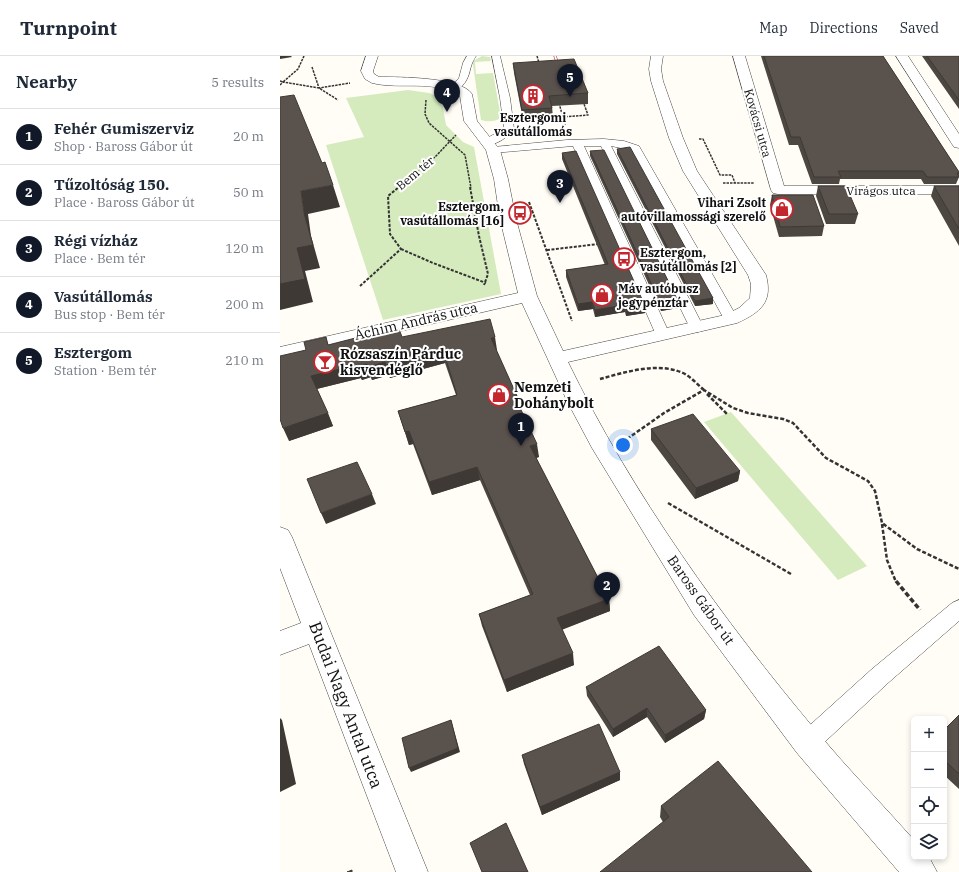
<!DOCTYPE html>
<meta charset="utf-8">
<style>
body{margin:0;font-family:"IBM Plex Serif",serif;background:#f6f6f7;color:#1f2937}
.controls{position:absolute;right:12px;bottom:12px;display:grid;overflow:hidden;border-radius:6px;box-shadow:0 2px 6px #0003}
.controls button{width:36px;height:36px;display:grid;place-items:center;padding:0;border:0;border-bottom:1px solid #e0e1e3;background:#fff;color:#1f2937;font:20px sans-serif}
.you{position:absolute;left:343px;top:389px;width:14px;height:14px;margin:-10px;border:3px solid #fff;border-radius:50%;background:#1a73e8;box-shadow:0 0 0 6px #1a73e833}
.badge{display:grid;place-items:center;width:26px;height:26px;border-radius:50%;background:#111827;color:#fff;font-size:13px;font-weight:700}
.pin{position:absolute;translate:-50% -33px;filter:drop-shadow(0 1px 2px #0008)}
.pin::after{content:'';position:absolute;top:21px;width:14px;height:12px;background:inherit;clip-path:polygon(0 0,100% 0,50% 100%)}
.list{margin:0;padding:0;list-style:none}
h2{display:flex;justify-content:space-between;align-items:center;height:52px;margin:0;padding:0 16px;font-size:17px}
h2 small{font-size:13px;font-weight:400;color:#747a83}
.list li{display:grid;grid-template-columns:26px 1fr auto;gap:12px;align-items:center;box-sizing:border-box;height:56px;padding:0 16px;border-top:1px solid #e0e1e3}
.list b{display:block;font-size:15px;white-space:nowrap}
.list p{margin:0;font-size:13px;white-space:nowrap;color:#747a83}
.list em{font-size:13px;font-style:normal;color:#747a83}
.icon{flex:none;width:22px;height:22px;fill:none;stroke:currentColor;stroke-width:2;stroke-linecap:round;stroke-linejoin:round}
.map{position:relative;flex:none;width:679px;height:816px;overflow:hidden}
header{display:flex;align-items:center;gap:24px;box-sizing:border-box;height:56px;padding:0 20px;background:#fff;border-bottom:1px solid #e0e1e3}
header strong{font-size:19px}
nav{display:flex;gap:22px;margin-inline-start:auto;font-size:14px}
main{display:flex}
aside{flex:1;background:#fff}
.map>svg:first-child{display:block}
.green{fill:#d5ebbd}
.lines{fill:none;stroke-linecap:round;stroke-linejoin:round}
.service-casing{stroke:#444;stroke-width:1}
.minor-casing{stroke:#444;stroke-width:1}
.path-far3{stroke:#333;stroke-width:1.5;stroke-dasharray:2.5 1;stroke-linecap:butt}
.path-far2{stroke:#333;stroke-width:2;stroke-dasharray:3 1.5;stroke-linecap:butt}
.path-far1{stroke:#333;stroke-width:2.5;stroke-dasharray:4 2;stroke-linecap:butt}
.path{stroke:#333;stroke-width:3.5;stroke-dasharray:5 2.5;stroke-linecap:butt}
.service{fill:#fff;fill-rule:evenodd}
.minor{fill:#fff;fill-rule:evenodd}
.rail-casing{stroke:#c4262e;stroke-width:3}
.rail{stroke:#fff;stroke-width:2;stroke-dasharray:5.5;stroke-linecap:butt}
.wall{fill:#4d4742}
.shaded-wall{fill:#3f3936}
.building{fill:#5a524d;stroke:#3f3936}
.labels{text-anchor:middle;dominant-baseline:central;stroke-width:4;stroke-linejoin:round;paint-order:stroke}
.far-poi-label{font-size:12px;font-weight:bold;fill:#111;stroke:#fff;text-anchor:end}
.far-street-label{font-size:12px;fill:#111;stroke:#fff}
.street-label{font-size:14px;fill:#111;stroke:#fff}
.poi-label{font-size:14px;font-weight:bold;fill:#111;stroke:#fff;text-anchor:start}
.near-street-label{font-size:17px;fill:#111;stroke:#fff}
</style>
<header>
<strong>Turnpoint</strong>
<nav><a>Map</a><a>Directions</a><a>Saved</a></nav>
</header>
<main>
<aside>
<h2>Nearby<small>5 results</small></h2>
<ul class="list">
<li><span class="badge">1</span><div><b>Fehér Gumiszerviz</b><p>Shop · Baross Gábor út</p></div><em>20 m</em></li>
<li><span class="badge">2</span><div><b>Tűzoltóság 150.</b><p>Place · Baross Gábor út</p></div><em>50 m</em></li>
<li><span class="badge">3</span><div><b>Régi vízház</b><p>Place · Bem tér</p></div><em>120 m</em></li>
<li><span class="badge">4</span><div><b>Vasútállomás</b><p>Bus stop · Bem tér</p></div><em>200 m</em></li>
<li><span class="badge">5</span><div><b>Esztergom</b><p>Station · Bem tér</p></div><em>210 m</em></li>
</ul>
</aside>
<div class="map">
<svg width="679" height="816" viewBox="0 0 679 816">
<rect width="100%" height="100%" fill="#fffdf5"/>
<path class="green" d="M202,0L210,1L211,5L195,6L196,18L213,17L221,62C214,66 208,66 201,64L193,9V5Z
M128,34L149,37L161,42L166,69L183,86L194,91L221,238L103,264L46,89L84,81L66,42Z
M451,356L587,510L558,524L424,366Z"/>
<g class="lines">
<g class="service-casing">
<path id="service" d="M187,0H196C187,13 193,21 178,34H172L170,32L179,22L183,7Z
M212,0H220L230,42L234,73C228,81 215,91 204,88L203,86C208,80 217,78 224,72L220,42Z
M324,83L344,85L359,90L458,263L456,266L451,267L446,266L444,263L351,94L331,90L424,272L422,275L417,276L412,275L410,272L321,90H304L390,279L388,282L383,283L378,282L376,279L293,90L213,97L208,94L213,91L287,84Z
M679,544V565L608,627L535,695L527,698L519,695L516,687L519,679L592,613L672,547Z"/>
</g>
<g class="minor-casing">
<path id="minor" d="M86,0H98L93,15L94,18L99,21C119,21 181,21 192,38L197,65L220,94L228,123L236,163L257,240L283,295L445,259L459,252L470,242L471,228L468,219L403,115L389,82L371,25L369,13L371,0H383L381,13L383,25L403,82L417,115L486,219C493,246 481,256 457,267L288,306C352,438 443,564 537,676C568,713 602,748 634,784V801H649L657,816H619L517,697L414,559L312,392L287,345L242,247L0,303V291L238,237L220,163L214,123L206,94L184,65L180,40C154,23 120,34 92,27L85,23L81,15Z
M453,0H465L504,130H679V138H498L493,137L491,134Z
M616,0H628L679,78V92L674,91L672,88Z
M0,471L8,474L12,481L148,816H116L29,588L0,599V575L21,567L0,512Z"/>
</g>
<path class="path-far3" d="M257,0L259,7
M32,11L39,32L70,27
M0,25L3,26L18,13L24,0
M0,29L3,26L39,32L58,44
M146,44L145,58L149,67L185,99L191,132
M279,47L285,69
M282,61L308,59L304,48
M419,83H423L440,119H452L455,127H474
M443,127H455
M118,132L155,101L176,79"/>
<path class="path-far2" d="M190,131L199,180L208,218L204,229
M249,146L292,265
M121,193L153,207L206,227
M267,194L319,188
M80,230L121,193L110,178L108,140L119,131"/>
<path class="path-far1" d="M320,323C346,316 379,305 405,318C412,322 418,329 424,334
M427,338L447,358
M347,383L384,357L424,334L453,352L468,357L503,363L513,367L546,402L588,425L595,435L602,467L637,493L679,513
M388,447L511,518
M602,468L607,504L616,526"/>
<path class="path" d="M616,525L640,554"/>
<use href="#service" class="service"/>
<use href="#minor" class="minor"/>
<g class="rail-casing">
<path id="rail" d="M275,0L280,15"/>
</g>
<use href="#rail" class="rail"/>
</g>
<path class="wall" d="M481,0H603L679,116V121L676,128H644L641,123H560L559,128H532L518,89H509Z
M642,0H679V53Z
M233,7L308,37V48L272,50L273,62L243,64L234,17Z
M337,93L433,242V248L415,250L337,98Z
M310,95L398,252L381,255L310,100Z
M282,97L365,257L346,260L345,256L315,261L313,253L298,255L286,221V214L325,209L282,103Z
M538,130L578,158L575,168H546L536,140Z
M654,130H679V190L651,140Z
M492,139L544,170L542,180L499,181L490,149Z
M100,278L217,294H216L237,340V346L259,401L256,402L329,543L330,555L282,573L294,609L227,636L202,570L199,558L250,539L200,424L152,439L133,388L129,389L118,355L176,339L165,307L110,322L109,319L92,324L91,321L82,324L81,322L37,333L53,370L9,385L26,294L46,281L48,289Z
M371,373L460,415L458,425L415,443L371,384Z
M306,631L426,654L424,663L385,687L367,661L333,681L307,640Z
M679,659V733L664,719V674Z
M242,699L340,716V724L262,759L244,708Z
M381,750L532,816L383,766L380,761Z"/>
<path class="shaded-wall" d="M0,0H11L12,1L0,3Z
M53,129L60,151L28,158L31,180L40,212L25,215L33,246L0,254V228L17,192L24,157L21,135Z
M433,242V248L415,250V245Z
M312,246L313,253L298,255V248Z
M399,247L398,252L381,255V249Z
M345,249V256L315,261V254Z
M365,250V257L346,260V253Z
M215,281L217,294L212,295L211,282Z
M163,294L165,307L110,322L106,309Z
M105,306L109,319L92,324L91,321L82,324L81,322L36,333L31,320L77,309Z
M48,357L53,370L9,385L3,372Z
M129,375L133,388L129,389L125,376Z
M257,388L259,401L252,403L250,390Z
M197,411L200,424L152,439L149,426Z
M460,415L458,425L415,443L416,432Z
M92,438L96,448L46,468L41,457Z
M329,543L330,555L279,575L277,562Z
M293,597L294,609L227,636L224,624Z
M367,652V661L333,681V673Z
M426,654L424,663L385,687V679Z
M0,662L2,664L16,728L0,736Z
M171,664L180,696L131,716L129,712Z
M340,716V724L262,759L260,751Z"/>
<path class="building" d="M484,0H603L679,116V117H677L679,121H647L643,115H558L561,121H534L520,81H511Z
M647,0H679V44Z
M294,3L308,37L269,40L272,52L242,54L233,7Z
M14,39L42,107L45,106L53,129L21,135L24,157L33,189L17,192L25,223L0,228V41Z
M350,91L433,242L415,245L337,93Z
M324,94L399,247L381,249L310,95Z
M296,95L365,250L346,253L345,249L315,254L312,246L298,248L286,214L328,208L282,97Z
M538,130H566L578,158H549Z
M654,130H679V173Z
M492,139H533L544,170L500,171Z
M210,263L215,281L211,282L237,340L235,341L257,388L250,390L329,543L277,562L293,597L224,624L199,558L253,538L197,411L149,426L129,375L125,376L118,355L177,339L163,294L106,309L105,306L88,311L87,308L78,311L77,309L31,320L48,357L3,372L0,363V300L26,294L24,286L46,281L48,289L99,276L100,278L119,273L122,281Z
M413,358L460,415L416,432L371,373Z
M77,406L92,438L41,457L27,423Z
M379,590L426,654L385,679L367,652L333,673L306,631Z
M679,659V718L664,704V674Z
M171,664L178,692L129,712L122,682Z
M319,668L340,716L260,751L242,699Z
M438,705L532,816H320L389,761L381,750Z
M226,767L248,816H202L190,787Z
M72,814V816H67Z"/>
<defs>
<g id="building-ring" transform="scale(1.15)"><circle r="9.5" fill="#fff" stroke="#c4262e" stroke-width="1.5"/><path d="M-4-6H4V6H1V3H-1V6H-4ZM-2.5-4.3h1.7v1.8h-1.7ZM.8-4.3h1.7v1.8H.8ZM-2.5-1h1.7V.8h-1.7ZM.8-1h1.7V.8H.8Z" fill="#c4262e"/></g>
<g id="shop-ring" transform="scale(1.15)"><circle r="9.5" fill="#fff" stroke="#c4262e" stroke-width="1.5"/><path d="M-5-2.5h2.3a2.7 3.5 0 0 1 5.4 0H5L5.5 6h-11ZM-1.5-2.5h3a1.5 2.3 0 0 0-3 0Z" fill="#c4262e"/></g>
<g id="bus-ring" transform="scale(1.15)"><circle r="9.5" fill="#fff" stroke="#c4262e" stroke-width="1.5"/><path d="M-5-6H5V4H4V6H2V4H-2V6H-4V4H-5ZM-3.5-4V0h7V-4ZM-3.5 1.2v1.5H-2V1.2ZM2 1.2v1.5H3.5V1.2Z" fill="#c4262e"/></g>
<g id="bar-ring" transform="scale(1.15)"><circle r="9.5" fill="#fff" stroke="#c4262e" stroke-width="1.5"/><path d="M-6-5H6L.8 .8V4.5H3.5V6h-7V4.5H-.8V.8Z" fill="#c4262e"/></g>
</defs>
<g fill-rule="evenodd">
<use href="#building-ring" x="253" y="40"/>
<use href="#shop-ring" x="502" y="153"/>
<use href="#bus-ring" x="240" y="157"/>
<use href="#bus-ring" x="344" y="203"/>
<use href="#shop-ring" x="322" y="239"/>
<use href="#bar-ring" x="45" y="306"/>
<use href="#shop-ring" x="219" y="339"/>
</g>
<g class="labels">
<g class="far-poi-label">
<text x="253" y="61" text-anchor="middle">Esztergomi<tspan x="253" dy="14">vasútállomás</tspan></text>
<text x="486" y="146">Vihari Zsolt<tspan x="486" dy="14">autóvillamossági szerelő</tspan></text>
<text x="224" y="150">Esztergom,<tspan x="224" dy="14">vasútállomás [16]</tspan></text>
<text x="360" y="196" text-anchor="start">Esztergom,<tspan x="360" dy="14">vasútállomás [2]</tspan></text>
<text x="338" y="232" text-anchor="start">Máv autóbusz<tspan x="338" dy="14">jegypénztár</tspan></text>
</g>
<g class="far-street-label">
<text transform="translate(478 67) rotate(74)">Kovácsi utca</text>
<text transform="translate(135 117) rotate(-40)">Bem tér</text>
<text x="601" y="134">Virágos utca</text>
</g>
<g class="street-label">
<text transform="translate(136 265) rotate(-13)">Áchim András utca</text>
<text transform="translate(421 544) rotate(55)">Baross Gábor út</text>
</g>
<g class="poi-label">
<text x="60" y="298">Rózsaszín Párduc<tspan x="60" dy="16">kisvendéglő</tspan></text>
<text x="234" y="331">Nemzeti<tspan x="234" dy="16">Dohánybolt</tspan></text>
</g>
<g class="near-street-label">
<text transform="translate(66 649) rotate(69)">Budai Nagy Antal utca</text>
</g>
</g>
</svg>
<div class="controls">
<button>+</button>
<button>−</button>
<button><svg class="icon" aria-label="locate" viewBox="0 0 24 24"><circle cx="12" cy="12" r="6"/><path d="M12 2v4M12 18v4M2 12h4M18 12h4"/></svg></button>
<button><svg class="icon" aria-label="layers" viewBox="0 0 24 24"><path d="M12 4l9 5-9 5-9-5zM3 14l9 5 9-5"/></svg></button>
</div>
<div class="you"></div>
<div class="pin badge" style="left:241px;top:390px">1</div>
<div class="pin badge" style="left:327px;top:549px">2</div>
<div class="pin badge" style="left:280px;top:147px">3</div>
<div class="pin badge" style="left:167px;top:56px">4</div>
<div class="pin badge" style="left:290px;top:41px">5</div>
</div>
</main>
